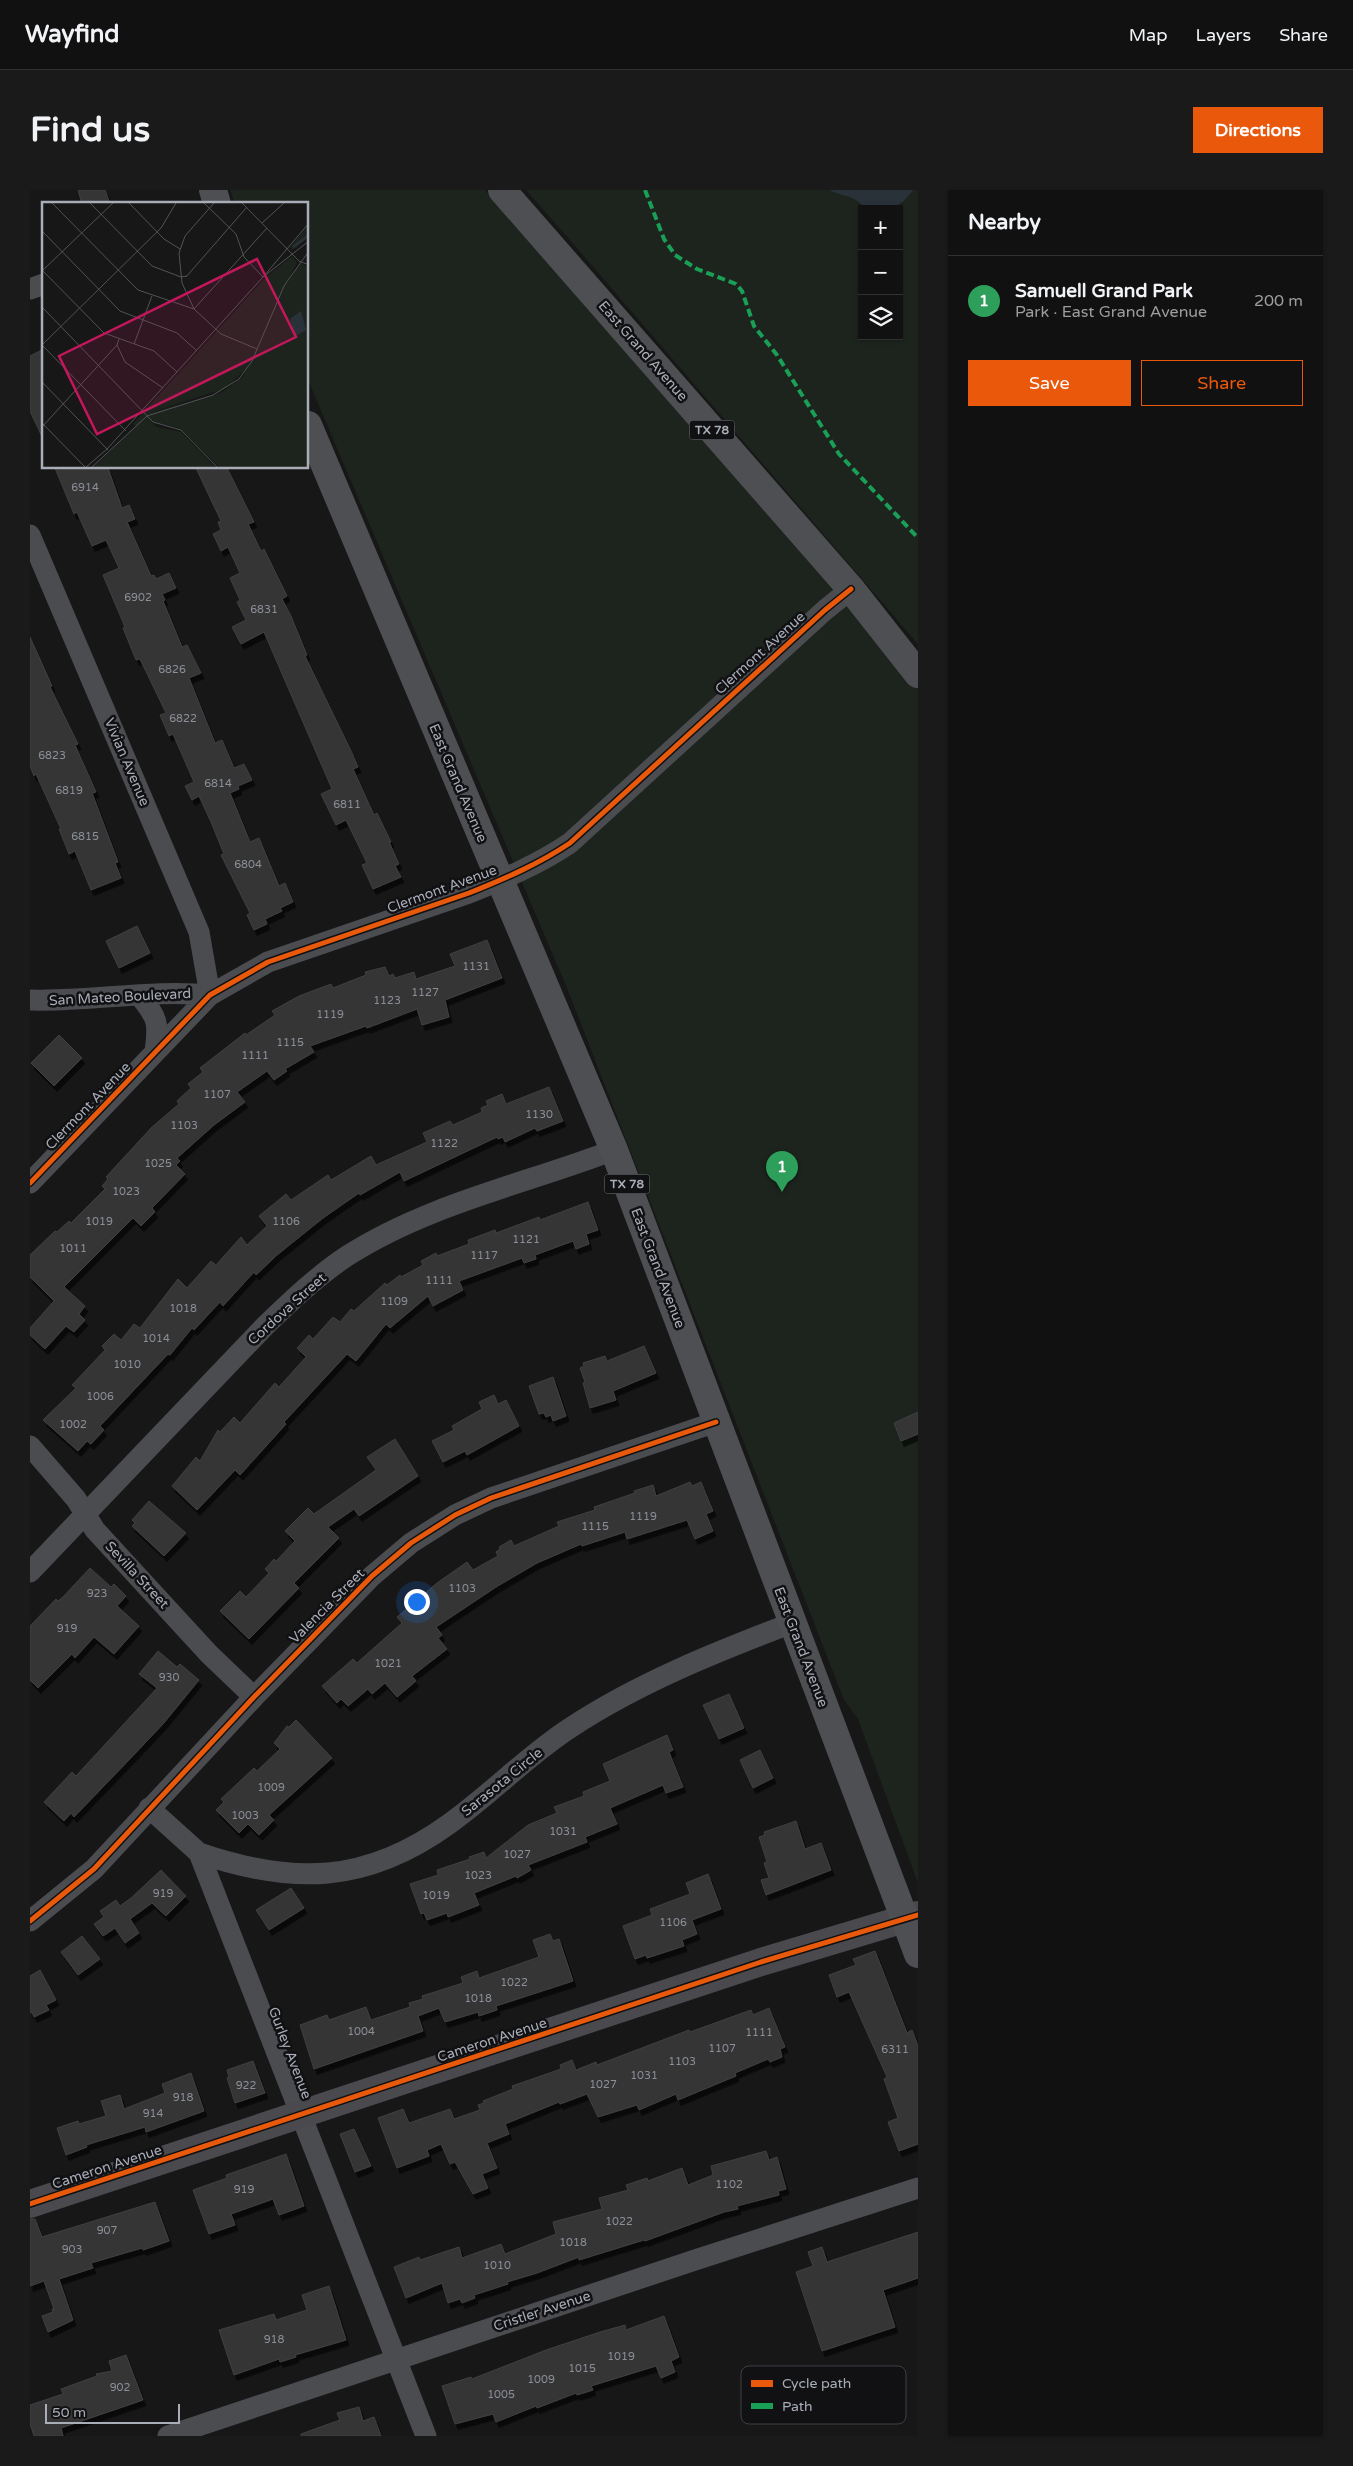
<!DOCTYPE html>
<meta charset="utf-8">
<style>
body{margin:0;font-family:"Varela Round",sans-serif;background:#1a1a1a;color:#f1f3f6}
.controls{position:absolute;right:15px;top:15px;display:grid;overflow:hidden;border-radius:0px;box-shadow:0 1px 4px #0004}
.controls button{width:45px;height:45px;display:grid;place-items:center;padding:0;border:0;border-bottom:1px solid #303131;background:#111;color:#f1f3f6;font:25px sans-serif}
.scale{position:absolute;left:15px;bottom:12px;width:135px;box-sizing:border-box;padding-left:5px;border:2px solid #a8adb8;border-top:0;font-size:14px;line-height:18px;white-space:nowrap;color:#a8adb8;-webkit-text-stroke:4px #111113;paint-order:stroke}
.you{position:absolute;left:386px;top:1411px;width:18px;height:18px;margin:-12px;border:4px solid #fff;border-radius:50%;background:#1a73e8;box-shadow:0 0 0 8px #1a73e833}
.badge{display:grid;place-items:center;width:32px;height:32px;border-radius:50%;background:#ea580c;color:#fff;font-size:16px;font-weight:700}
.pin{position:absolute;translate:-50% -41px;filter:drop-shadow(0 1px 2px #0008)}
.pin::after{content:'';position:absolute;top:26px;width:18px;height:15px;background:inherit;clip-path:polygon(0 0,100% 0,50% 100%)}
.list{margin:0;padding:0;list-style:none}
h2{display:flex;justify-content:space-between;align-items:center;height:65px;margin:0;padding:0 20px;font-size:21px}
h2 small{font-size:16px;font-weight:400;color:#9c9d9f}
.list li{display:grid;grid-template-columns:32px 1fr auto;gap:15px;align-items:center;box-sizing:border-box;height:90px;padding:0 20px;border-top:1px solid #303131}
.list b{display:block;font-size:19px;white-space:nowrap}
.list p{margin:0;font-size:16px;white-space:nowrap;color:#9c9d9f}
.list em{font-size:16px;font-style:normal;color:#9c9d9f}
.actions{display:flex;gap:10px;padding:15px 20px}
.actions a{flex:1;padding:11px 0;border:1px solid #ea580c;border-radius:0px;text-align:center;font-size:18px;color:#ea580c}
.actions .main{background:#ea580c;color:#fff}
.icon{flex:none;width:28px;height:28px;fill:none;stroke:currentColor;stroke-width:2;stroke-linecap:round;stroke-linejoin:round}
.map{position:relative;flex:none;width:888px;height:2246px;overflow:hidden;border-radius:0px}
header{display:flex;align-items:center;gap:30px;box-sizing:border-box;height:70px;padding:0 25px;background:#111;border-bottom:1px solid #303131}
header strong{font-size:24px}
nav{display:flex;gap:28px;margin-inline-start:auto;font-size:18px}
.intro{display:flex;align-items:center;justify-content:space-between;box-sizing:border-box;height:120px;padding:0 30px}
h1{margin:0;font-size:35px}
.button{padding:12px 22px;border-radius:0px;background:#ea580c;color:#fff;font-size:18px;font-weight:700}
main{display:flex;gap:30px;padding:0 30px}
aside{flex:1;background:#111;border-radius:0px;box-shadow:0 1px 4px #0004}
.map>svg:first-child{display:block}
.green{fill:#1d241e;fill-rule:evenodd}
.water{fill:#2a3239}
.building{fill:#353536;stroke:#3f4043;filter:url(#shadow)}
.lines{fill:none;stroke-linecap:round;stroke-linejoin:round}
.street{stroke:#4b4c50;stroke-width:21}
.secondary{stroke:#4a4a4e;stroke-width:28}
.primary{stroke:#4d4f52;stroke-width:28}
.quiet{stroke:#1a9f57;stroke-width:4;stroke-dasharray:8 4;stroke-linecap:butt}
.cycleway-casing{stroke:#111113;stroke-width:8}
.cycleway{stroke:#e8590c;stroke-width:5}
.labels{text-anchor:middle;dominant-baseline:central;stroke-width:5;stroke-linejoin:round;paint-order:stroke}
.number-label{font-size:11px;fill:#8b8f98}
.shield{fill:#111113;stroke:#7b7e86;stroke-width:1}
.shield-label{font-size:12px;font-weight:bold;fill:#a8adb8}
.street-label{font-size:14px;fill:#a8adb8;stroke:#111113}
.inset-river{fill:none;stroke:#2a3239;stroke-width:2.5}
.inset-road{fill:none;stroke:#515357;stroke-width:1}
.view{fill:#c2185b;fill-opacity:0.15;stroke:#c2185b;stroke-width:2.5}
.inset-edge{fill:none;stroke:#a8adb8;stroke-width:2.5}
.key{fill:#111113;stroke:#3e4045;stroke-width:1}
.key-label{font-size:14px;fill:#a8adb8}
</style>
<header>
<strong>Wayfind</strong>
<nav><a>Map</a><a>Layers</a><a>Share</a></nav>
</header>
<div class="intro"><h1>Find us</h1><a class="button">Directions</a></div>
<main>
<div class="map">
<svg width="888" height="2246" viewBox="0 0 888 2246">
<defs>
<filter id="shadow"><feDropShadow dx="3" dy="5.5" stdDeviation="0" flood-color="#0009"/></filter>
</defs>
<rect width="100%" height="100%" fill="#171717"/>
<path class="green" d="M200,0H455L888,498V1693L828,1529L814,1510L537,798L278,190V14H205Z
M496,0H888V454L539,49ZM832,19H869V146H832Z"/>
<path class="water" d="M799,0H883C873,15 858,24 839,18C833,17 828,10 822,8C815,5 807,4 799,0Z"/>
<path class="building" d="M48,0H75L80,14H52Z
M14,159V251L0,221V166Z
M25,278H78L92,318L99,315L105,329L97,332L121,386L124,385L126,389L139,383L146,398L132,404L135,410L133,411L152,457L157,455L171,483L159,488L185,553L192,550L204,578L214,574L222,590L208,596L209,599L200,603L220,652L229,648L249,696L255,693L263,712L250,718L252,721L235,729L237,734L224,740L217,725L220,723L191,665L194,664L181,632L169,606L162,610L155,596L164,592L143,544L139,546L130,525L136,523L110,469L106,470L93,438L95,437L73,385L89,378L76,350L62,356L47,322L44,324Z
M166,278H197L224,332L218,334L231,361L234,359L257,406L252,409L261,426L277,465L275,466L322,563L328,577L323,579L344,625L347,623L361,652H359L369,674L365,676L371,687L343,699L332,675L337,673L316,630L306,635L291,604L302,599L234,442L211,454L202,437L216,430L207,412L210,410L200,388L210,383L198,357L191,361L183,344L191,340L188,332L191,331Z
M0,447L22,496L20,497L48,554L45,555L66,602L62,603L88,672L85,673L91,688L61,700L45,661L39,664L29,639H31L6,584L4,586L0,576Z
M107,736L120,763L89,778L76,751Z
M457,750L472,788L415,810L419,827L392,835L387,819L337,838L336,836L280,856L284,862L255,879L257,881L244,890L237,881L207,902L215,912L184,935L147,968L150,971L146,975L155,984L122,1018L125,1022L111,1036L103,1028L34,1097L55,1116L49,1124L55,1130L44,1142L36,1136L15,1159L0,1145V1138L24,1111L0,1087V1065L25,1041L27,1042L39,1031L41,1033L75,999L72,996L78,989L76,987L122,937L149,914L147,911L161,898L158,894L173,882L170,878L215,843L216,845L245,825L242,821L269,806L301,794L303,798L336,785L335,782L355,777L359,786L363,784L365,788L384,782L386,789L425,776L420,764Z
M29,845L52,868L24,896L1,873Z
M519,897L533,931L507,941L505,938L475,952L473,947L468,949L467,947L374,991L370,982L330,1005L329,1003L293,1028L247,1065L226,1085L224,1082L193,1116L190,1112L164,1140L162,1138L140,1165L138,1164L70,1236L74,1240L61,1254L57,1251L48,1261L13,1230L46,1198L42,1195L75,1160L72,1156L84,1144L91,1150L104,1134L110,1138L148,1089L157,1098L181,1071L186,1075L211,1047L217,1055L237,1036L229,1026L256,1004L261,1010L298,985L301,990L341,966L346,975L397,952L393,943L420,931L423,935L452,922L451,918L458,915L456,911L472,904L476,914Z
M558,1012L568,1040L556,1044L559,1054L546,1059L543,1051L505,1065L506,1069L494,1073L492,1068L429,1091L433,1100L403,1116L398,1106L360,1138L356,1134L326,1171L317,1164L254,1232L256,1234L210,1285L205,1280L167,1320L142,1296L166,1267L170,1271L188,1240L190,1242L204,1227L210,1233L245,1193L249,1197L276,1167L267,1158L279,1145L283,1149L303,1127L310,1132L321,1119L324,1121L355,1093L357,1095L370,1085L371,1087L393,1075L391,1071L406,1063L407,1066L439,1054L438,1050L465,1040L466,1043L509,1027L510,1030Z
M614,1156L626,1183L583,1201L586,1210L560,1218L553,1193L555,1192L550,1178L554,1176L553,1173L575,1166L577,1171Z
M523,1187L536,1226L523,1231L521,1225L516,1227L514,1223L509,1224L499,1196Z
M464,1205L468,1214L476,1210L489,1236L437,1265L435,1261L413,1272L402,1251L424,1240L422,1236L452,1219L449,1212Z
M888,1222V1244L871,1251L864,1233Z
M365,1249L388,1286L329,1326L324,1319L298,1337L309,1348L264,1393L269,1398L219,1449L190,1421L210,1401L216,1407L239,1383L235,1379L244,1369L246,1371L265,1351L255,1341L278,1318L284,1324L346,1280L337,1267Z
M660,1292L662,1296L671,1292L683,1321L676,1324L683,1341L665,1349L657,1330L597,1349L595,1342L552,1356L551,1354L507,1373L466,1397L406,1437L412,1445L408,1448L417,1459L382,1486L386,1491L367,1507L355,1493L342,1504L338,1499L318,1516L311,1509L307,1513L292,1496L323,1469L327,1473L372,1433L367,1427L407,1393L437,1372L443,1380L468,1366L466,1362L470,1359L469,1357L481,1350L484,1356L529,1336L527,1332L565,1320L564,1317L605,1303L604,1301L623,1295L626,1306Z
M119,1311L156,1343L134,1366L102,1336L105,1333L102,1330Z
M60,1378L81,1397L84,1394L96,1406L87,1416L109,1436L84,1464L64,1447L45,1468L42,1464L8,1498L0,1490V1436L26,1409L28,1411L33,1407Z
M128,1461L147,1477L150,1474L169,1490L133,1534L96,1573L44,1627L41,1623L34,1631L14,1612L42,1582L46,1586L127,1498L109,1484Z
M699,1504L714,1538L689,1549L673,1515Z
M266,1530L302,1568L239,1625L244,1630L229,1645L218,1634L209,1643L186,1620L194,1612L191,1609L224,1578L227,1581L250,1559L244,1553L257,1536L259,1537Z
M637,1545L643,1560L639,1562L653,1597L636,1603L633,1595L580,1618L587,1634L555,1647L557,1652L498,1675L501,1680L487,1688L486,1686L444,1703L449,1715L418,1727L417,1723L397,1730L394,1723L391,1724L380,1694L408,1685L407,1680L440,1669L439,1667L454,1662L456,1668L498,1635L527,1623L524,1617L554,1606L553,1602L580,1591L573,1574Z
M730,1560L743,1588L723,1598L710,1570Z
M766,1631L775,1659L791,1653L801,1680L736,1705L731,1690L739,1688L734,1673L737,1672L729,1647L735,1645L734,1642Z
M131,1680L156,1706L136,1726L122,1713L100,1729L109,1743L95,1753L85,1738L73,1746L64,1734L74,1727L70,1721L86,1710L90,1716L101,1708Z
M678,1684L691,1719L662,1730L667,1744L652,1750L654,1756L617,1768L616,1765L605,1769L593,1736L622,1725L620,1719L660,1704L656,1693Z
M261,1698L274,1718L239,1740L226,1720Z
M520,1744L523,1751L529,1749L543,1791L466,1816L467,1820L449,1826L448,1822L415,1832L409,1818L388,1826L393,1841L284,1879L270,1835L297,1825L299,1830L336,1817L341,1830L380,1817L379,1813L393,1809L392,1806L433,1793L431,1787L447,1781L449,1788L509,1767L503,1750Z
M52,1746L70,1769L48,1785L31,1762Z
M845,1761L877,1843L882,1840L888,1856V1954L869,1961L858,1932L868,1928L854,1889L857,1887L819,1802L807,1807L799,1785L826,1775L823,1769Z
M10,1780L26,1810L16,1815L19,1820L4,1827L2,1822L0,1823V1786Z
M739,1818L755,1857L750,1859L752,1867L740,1872L738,1869L705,1883L706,1886L648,1910L646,1904L609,1920L607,1915L568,1927L557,1904L530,1914L529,1912L475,1934L479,1944L457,1953L467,1978L452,1984L458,1998L443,2004L425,1972L420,1974L411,1954L397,1960L399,1966L367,1978L348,1928L373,1919L379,1933L420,1919L424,1929L450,1920L448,1915L454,1913L453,1911L483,1899L482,1896L531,1879L530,1875L542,1870L546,1880L566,1872L567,1875L659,1840L660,1842L721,1820L723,1825Z
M223,1871L235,1903L205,1913L197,1888L199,1887L197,1880Z
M161,1883L174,1921L116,1942L115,1937L56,1955L57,1957L36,1965L27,1938L48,1931L49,1934L76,1926L71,1911L90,1905L94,1919L135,1903L132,1894Z
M324,1939L341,1976L325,1982L310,1944Z
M736,1961L739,1970L747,1967L756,1999L748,2001L749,2005L707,2016L708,2019L694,2022L615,2051L614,2050L549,2070V2067L507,2083L477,2092L478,2094L444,2105L445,2108L432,2113L430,2109L418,2113L412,2093L376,2108L364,2077L389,2067L390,2070L429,2057L432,2068L471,2054L475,2064L526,2044L523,2032L572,2019L569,2008L598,2000L596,1995L617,1988L618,1991L652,1978L658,1995L683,1985L681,1976Z
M256,1964L274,2016L249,2025L243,2009L201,2024L205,2035L179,2044L163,2000L197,1988L196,1985Z
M125,2012L139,2051L113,2060L112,2058L61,2073L63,2078L29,2089L43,2130L18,2142L12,2126L23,2122L22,2119H24L14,2091L0,2096V2029H5L12,2047Z
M888,2042V2088L853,2100L865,2137L792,2161L766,2082L783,2076L778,2062L792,2057L797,2072Z
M299,2096L316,2150L265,2165L266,2167L250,2172L249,2169L204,2185L189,2140L244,2124L246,2130L277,2120L272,2105Z
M634,2126L649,2167L641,2171L645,2182L631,2188L626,2176L561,2196L563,2200L547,2205L546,2203L507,2218L506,2216L466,2232L463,2224L425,2234L412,2196L441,2187L442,2189L516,2160L570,2142L595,2135L596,2140Z
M96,2165L113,2210L31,2238L33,2246H4L0,2234V2215L33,2204L31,2199L67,2186L66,2184L82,2181L79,2171Z
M329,2217L333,2231L344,2227L351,2246H271V2244L310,2230L307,2223Z"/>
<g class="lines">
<path class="street" d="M0,99L14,94
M0,345L169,742L180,805C121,799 60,812 0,810
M110,806C128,829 129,832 125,862
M0,993L180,805L238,772L439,703C474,689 509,674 540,653L795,420L821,399
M0,1256L46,1309L65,1340L179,1464L224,1507
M0,1382L234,1137C260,1112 287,1086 317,1066C398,1014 495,994 584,960
M119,1618L169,1663L396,2246
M169,1663C263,1695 336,1694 419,1634C461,1604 497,1566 540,1538C608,1493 686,1462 762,1433
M0,1731L64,1679L224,1507L342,1386L381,1353L425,1325L461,1308L686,1232
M138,2246L665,2070L888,1998"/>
<path class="secondary" d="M0,2014L731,1772L888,1725"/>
<path class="primary" d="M183,0L187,14
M472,0L821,399L888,484
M278,235L584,960L888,1764"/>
<path class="quiet" d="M615,0L634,49L645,65L667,79L706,94L712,101L724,136L747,165L809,264L888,348"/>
<g class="cycleway-casing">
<path id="cycleway" d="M0,993L180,805L238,772L439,703C474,689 509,674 540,653L795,420L821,399
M0,1731L64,1679L224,1507L342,1386L381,1353L425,1325L461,1308L686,1232
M0,2014L731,1772L888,1725"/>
</g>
<use href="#cycleway" class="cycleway"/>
</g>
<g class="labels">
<g class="number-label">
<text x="55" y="297">6914</text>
<text x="108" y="407">6902</text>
<text x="234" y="419">6831</text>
<text x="142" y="479">6826</text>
<text x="153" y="528">6822</text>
<text x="22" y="565">6823</text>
<text x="188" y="593">6814</text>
<text x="39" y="600">6819</text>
<text x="317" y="614">6811</text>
<text x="55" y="646">6815</text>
<text x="218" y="674">6804</text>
<text x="446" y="776">1131</text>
<text x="395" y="802">1127</text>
<text x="357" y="810">1123</text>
<text x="300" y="824">1119</text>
<text x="260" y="852">1115</text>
<text x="225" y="865">1111</text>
<text x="187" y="904">1107</text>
<text x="509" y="924">1130</text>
<text x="154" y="935">1103</text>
<text x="414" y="953">1122</text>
<text x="128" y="973">1025</text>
<text x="96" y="1001">1023</text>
<text x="69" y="1031">1019</text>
<text x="256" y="1031">1106</text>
<text x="496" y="1049">1121</text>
<text x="43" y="1058">1011</text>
<text x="454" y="1065">1117</text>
<text x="409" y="1090">1111</text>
<text x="364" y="1111">1109</text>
<text x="153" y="1118">1018</text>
<text x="126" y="1148">1014</text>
<text x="97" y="1174">1010</text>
<text x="70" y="1206">1006</text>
<text x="43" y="1234">1002</text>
<text x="613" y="1326">1119</text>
<text x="565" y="1336">1115</text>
<text x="432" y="1398">1103</text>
<text x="67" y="1403">923</text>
<text x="37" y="1438">919</text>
<text x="358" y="1473">1021</text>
<text x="139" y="1487">930</text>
<text x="241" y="1597">1009</text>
<text x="215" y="1625">1003</text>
<text x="533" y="1641">1031</text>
<text x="487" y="1664">1027</text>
<text x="448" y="1685">1023</text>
<text x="133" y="1703">919</text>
<text x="406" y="1705">1019</text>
<text x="643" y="1732">1106</text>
<text x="484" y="1792">1022</text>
<text x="448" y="1808">1018</text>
<text x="331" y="1841">1004</text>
<text x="729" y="1842">1111</text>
<text x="692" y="1858">1107</text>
<text x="865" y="1859">6311</text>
<text x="652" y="1871">1103</text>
<text x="614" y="1885">1031</text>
<text x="573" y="1894">1027</text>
<text x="216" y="1895">922</text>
<text x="153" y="1907">918</text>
<text x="123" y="1923">914</text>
<text x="699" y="1994">1102</text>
<text x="214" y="1999">919</text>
<text x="589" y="2031">1022</text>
<text x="77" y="2040">907</text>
<text x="543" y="2052">1018</text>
<text x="42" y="2059">903</text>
<text x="467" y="2075">1010</text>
<text x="244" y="2149">918</text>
<text x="591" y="2166">1019</text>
<text x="552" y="2178">1015</text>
<text x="511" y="2189">1009</text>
<text x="90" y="2197">902</text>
<text x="471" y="2204">1005</text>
</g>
<g class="shield">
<rect x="659.5" y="230.5" width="45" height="19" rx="4"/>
<rect x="574.5" y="984.5" width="45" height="19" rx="4"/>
</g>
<g class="shield-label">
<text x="682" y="240">TX 78</text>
<text x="597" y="994">TX 78</text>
</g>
<g class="street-label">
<text transform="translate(613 161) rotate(49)">East Grand Avenue</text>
<text transform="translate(730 463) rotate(-42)">Clermont Avenue</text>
<text transform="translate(97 572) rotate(67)">Vivian Avenue</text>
<text transform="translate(428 593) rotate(67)">East Grand Avenue</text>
<text transform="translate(412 699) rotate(-20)">Clermont Avenue</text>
<text transform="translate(90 807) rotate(-3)">San Mateo Boulevard</text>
<text transform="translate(58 916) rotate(-46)">Clermont Avenue</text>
<text transform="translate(628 1078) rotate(69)">East Grand Avenue</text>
<text transform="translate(257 1119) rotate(-42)">Cordova Street</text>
<text transform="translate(107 1385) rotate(47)">Sevilla Street</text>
<text transform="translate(297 1416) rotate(-45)">Valencia Street</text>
<text transform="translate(771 1457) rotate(69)">East Grand Avenue</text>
<text transform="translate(472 1592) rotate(-39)">Sarasota Circle</text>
<text transform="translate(462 1850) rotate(-18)">Cameron Avenue</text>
<text transform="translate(260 1863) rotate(69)">Gurley Avenue</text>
<text transform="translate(77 1977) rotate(-18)">Cameron Avenue</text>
<text transform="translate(512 2121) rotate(-18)">Cristler Avenue</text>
</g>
</g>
<g transform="translate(12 12)">
<rect width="266" height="266" fill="#171717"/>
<path d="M266,23V36L250,48L248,45ZM250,54L255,60L205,166L184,186L107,211L179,191L201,175L244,83L259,61L266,65V266H178L138,226L108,219L115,225L139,230L174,266H51L94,224L91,222L224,75Z" fill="#1d241e"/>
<path d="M259,109L264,128L252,135L248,117Z" fill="#2a3239"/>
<path class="inset-river" d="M251,45L267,33"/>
<path class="inset-road" d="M10,1L96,88L152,107L179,132L215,147M48,1L110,64L139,75L145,74M87,1L122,37L138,47M162,1L194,32L202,55L221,75L267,21M172,1L143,34L137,51L140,81L152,107L225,26M200,1L257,59L267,63M220,21L242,1M0,29L78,109L135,131L155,149M0,68L62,131L112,149L135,170M0,69L71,1M144,75L205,5M0,105L111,220L139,228L176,266M92,142L110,94M75,143L83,160L121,186M0,180L66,248M0,221L44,266M0,225L75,143L77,137M84,229L0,143L119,26L134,1M43,266L65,247L221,75L267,39M49,266L105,214L171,193L197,177L210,159L242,84L267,49"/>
<path class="view" d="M215,57L254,135L55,232L17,154Z"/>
<rect width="266" height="266" class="inset-edge"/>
</g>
<rect x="711" y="2176" width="165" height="58" rx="8" class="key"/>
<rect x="721" y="2190" width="22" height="7" fill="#e8590c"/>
<rect x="721" y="2213" width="22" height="6" fill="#1a9f57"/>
<g class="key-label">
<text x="752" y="2198">Cycle path</text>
<text x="752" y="2221">Path</text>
</g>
</svg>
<div class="controls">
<button>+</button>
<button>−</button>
<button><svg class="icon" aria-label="layers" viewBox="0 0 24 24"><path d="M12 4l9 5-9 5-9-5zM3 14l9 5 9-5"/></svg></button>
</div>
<div class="scale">50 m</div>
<div class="you"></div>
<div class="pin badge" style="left:752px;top:1002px;background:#2e9e5b">1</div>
</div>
<aside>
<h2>Nearby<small></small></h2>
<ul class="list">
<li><span class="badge" style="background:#2e9e5b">1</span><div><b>Samuell Grand Park</b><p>Park · East Grand Avenue</p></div><em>200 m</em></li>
</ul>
<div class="actions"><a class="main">Save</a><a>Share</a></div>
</aside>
</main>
